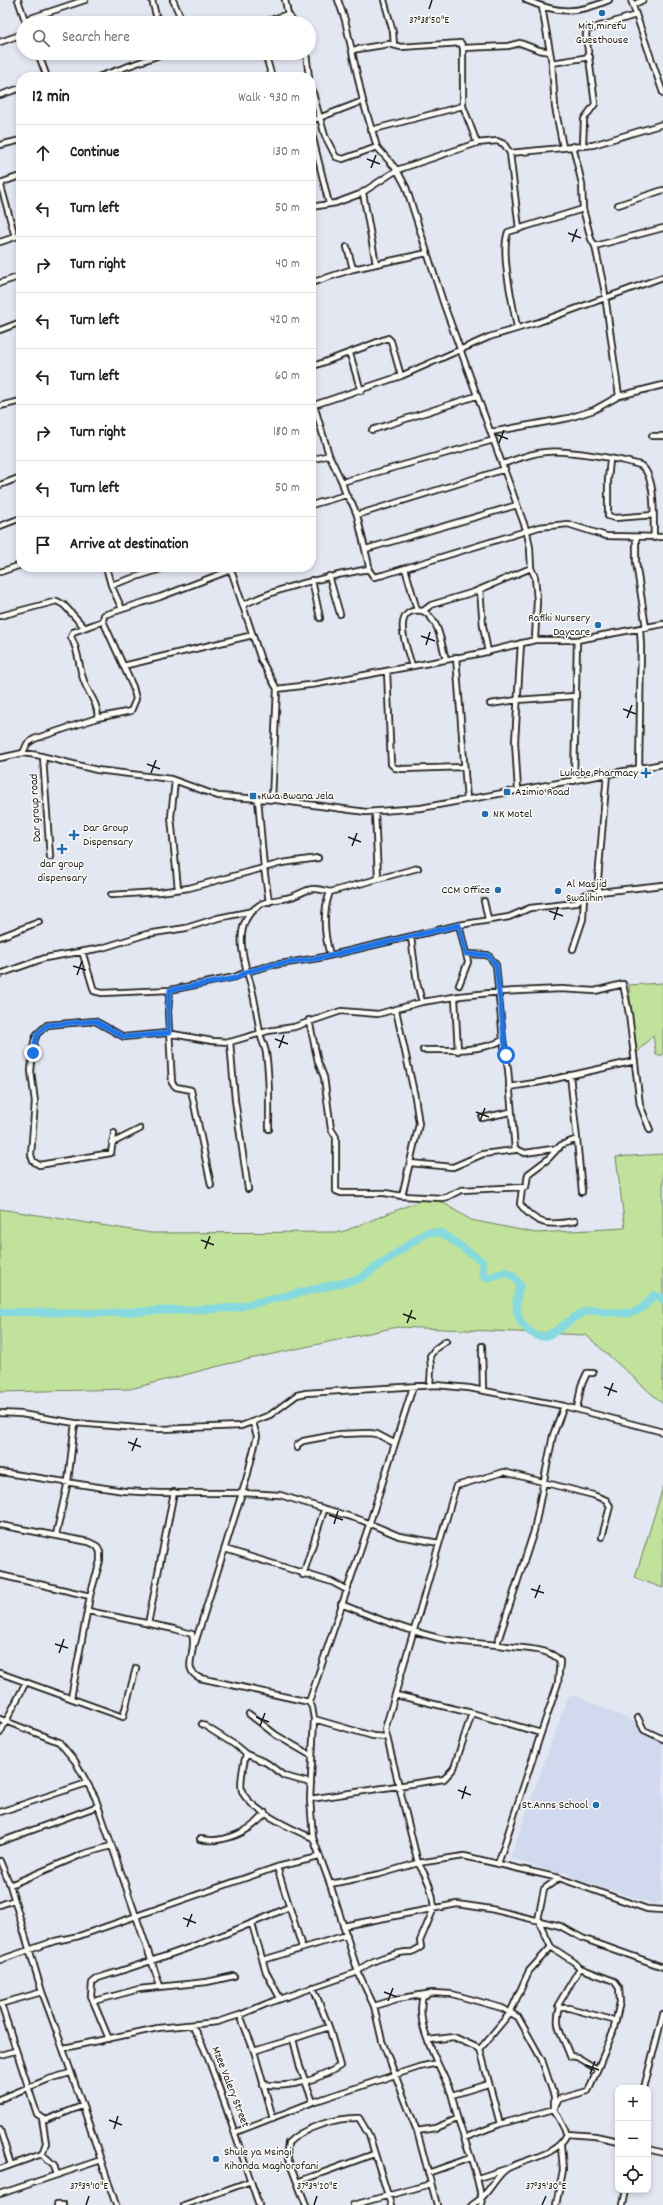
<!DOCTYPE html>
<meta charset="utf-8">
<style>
body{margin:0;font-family:Dekko,sans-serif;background:#f2f2f2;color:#202124}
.controls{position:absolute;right:12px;bottom:12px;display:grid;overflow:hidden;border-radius:8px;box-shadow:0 2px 6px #0003}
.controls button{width:36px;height:36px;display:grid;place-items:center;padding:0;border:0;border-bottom:1px solid #e0e0e0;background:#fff;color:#202124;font:20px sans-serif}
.stop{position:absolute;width:12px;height:12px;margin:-9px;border:3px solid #1a73e8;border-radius:50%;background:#fff}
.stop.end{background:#1a73e8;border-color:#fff;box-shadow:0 1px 4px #0008}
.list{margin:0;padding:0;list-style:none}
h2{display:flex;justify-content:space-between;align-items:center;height:52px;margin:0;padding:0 16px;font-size:17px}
h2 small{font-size:13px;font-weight:400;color:#757577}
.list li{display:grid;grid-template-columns:26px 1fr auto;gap:12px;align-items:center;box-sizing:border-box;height:56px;padding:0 16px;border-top:1px solid #e0e0e0}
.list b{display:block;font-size:15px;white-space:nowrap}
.list em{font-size:13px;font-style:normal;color:#757577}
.icon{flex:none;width:22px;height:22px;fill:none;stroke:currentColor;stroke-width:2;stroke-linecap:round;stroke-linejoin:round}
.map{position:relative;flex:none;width:663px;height:2205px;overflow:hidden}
.search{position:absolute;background:#fff;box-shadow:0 2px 6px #0003;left:16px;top:16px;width:300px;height:44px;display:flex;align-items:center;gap:10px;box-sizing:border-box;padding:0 14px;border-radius:22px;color:#757577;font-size:15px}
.panel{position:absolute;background:#fff;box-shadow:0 2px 6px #0003;left:16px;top:72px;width:300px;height:500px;border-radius:16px}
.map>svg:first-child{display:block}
.built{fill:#d1d9ee}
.green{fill:#c0e29b;stroke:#6e7f5c}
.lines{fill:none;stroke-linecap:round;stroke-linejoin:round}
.river{stroke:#87d9e0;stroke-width:8}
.minor-casing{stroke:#1c1c1c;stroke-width:8}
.minor{stroke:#fdfcf7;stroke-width:4.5}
.route{stroke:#1a73e8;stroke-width:5}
.ticks{fill:none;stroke:#1c1c1c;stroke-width:1.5}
.poi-dot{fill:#1f6fb2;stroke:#fdfcf7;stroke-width:1.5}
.labels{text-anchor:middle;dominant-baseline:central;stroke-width:3;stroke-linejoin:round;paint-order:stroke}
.poi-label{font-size:12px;fill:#1c1c1c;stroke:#fdfcf7;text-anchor:start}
.street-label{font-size:12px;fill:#1c1c1c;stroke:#fdfcf7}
.ticks-label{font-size:10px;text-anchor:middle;fill:#1c1c1c;stroke:#fdfcf7;stroke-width:3;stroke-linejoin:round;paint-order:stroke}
</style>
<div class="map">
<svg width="663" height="2205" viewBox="0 0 663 2205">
<rect width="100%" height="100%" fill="#e3e7f2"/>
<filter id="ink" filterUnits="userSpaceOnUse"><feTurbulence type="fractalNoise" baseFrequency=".025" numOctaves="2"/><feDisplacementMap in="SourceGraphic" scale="8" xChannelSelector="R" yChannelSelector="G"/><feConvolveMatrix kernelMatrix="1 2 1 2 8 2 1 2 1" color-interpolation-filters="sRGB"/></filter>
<g filter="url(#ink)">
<path class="built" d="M573,1695L663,1734L662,1902L654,1904L570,1877L568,1873L563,1872L560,1874L510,1858L567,1699Z"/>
<path class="green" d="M663,983V1055H656L653,1035L635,1055L629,985Z
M663,1154V1404L586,1335L397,1327L227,1364L130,1389L0,1392V1209L151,1233L342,1232L432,1196L471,1220L536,1233L625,1228L616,1157Z
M663,1487V1588L635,1578Z"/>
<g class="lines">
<path class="river" d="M0,1312L106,1313L233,1308L359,1279L427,1232L442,1233L483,1262V1276L487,1278L506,1272L513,1276L520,1285C516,1298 514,1315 524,1326C548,1355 564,1315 591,1310C596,1309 602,1311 606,1312C632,1314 638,1316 654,1295L661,1297L663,1300"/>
<g class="minor-casing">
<path id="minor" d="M18,0L26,23
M152,0L158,23
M173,0L183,23
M285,0L288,14L294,23
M338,0L345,20L363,101L377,147L397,170L406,187L444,305L527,532L530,548L531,568L535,577L537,600L535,640
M384,0L393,32L394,45
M526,0C558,14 577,14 609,0
M631,0L663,93
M633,5L643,0
M542,7L552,63L555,107L563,147
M25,20L85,0
M262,23L288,14
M0,42L23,34
M463,48L508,46L520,43L539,50L550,52
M352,50L389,44L401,47L461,43L463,48V106L477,143
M38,53L47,77
M265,53L272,77
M306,53L309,77
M552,63L590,57
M98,77L165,53
M311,86L325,136L336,157L343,159L377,147
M0,95L21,88
M311,121L363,101
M311,130L329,204
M371,130L463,106
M0,145L21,140
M583,145L584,119L595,104L586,35L587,30L636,15
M573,146L582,184L583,209L591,239L595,246L604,288L619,396
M510,153L593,145L663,124
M363,193L376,264
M618,205L663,190
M311,207L336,203L360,194L397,170L477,143L497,141L504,144L510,153L519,229
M15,237L1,186L3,182L17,177
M0,242L21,235
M595,246L663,228
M347,247L353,269
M0,283L21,276
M311,283L353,269L427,253
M517,327C513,305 500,253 508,232L583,209
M0,330L21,322
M350,354L361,391
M311,367L388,338L391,341L401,376
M0,406L21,401
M311,406L401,376L489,337L539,322L663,277
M372,430L476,396
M491,432L569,418L594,410L619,396L663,385
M652,436H663
M311,460L329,455
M610,460L608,480V516L615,518L653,515
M503,464C517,459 531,453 545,452C565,449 620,459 640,465C657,475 653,519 654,538
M342,482L494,440
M0,485L21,477
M311,505L346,495
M357,515L505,469
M0,526L21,518
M636,537V562L646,628
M366,549L517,505
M106,567L111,585L122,609
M230,567L261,660L277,689L272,800
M405,568L417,610
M368,569L374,577L383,575L539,527L568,524L606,536L663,537
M0,572L21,565
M329,576L340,614
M312,580L320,618
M111,585L167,567
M480,590L483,626L488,652
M243,605C284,585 323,578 368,569L369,566L357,515L352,503L346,495L342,482L329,455L314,405
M423,611C440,621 440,641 446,659
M0,616L57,601L64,605L84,627
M456,657L467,800
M123,666L253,635
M412,666C408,651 388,606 423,611L431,605L474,592L531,568
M387,671L391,764L395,768L403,769L464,767
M277,689L317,684L482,653L535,640H577L663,624
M490,704L517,700L575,696
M97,718L131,711L136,699L133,687L103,621L104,615L160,597L231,570
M23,753L27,744L34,739L97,718C100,708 90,695 86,686C78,670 80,652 71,637L73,632L103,621
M43,757L50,857
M0,758L23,753L37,755L97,770L171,779L218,796L276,800L366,812L421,808L663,764
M639,769L641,646L640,629
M175,781L171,817L178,889
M574,781L577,640
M518,790L515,742L521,643
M258,799L264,868L269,902
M375,812L378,877
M599,892L598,879L607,774
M111,895L159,892L189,888L282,863L318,858
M484,901L488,919
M459,925L468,962L459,985
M0,937L39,922
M411,937L417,983L422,1002
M573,949L583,919L584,895
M82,951L94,991L102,993L170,990L235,977L246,972L273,965L319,958L459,925L509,917L530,908L576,903L584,895L599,892L663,885
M330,955C324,934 322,913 330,892L418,868
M0,974L45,958L102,948L147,934L186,928L218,918L253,911
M170,990L168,1012L172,1083L176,1087L191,1090L211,1185
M455,998L458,1051
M309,1020L318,1062L324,1077L331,1129L336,1137V1191L341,1193H385L402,1196L419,1124L415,1097L396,1010
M230,1042L235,1100L248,1189
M423,1050C449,1050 480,1052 503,1040L496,965L488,955L466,954
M509,1087L541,1082L635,1061
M482,1118L510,1112
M269,1129C269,1104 270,1078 266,1053C265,1046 261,1039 260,1033C257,1016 255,998 250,982C243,958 232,924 258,906C266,900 278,900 287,898C307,894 304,884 330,892
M114,1133L111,1153L39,1165L33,1161L31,1155L35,1102L31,1071L34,1042L37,1034L47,1025L95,1021L124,1037L167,1033L212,1041L230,1042L268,1031L294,1027L341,1011L378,1014L422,1002L460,996L500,992L561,989L595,991L623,984L629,1014L640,1105L650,1130
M577,1139L582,1192
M112,1143L140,1129
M516,1149L525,1153L559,1148
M410,1163L453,1167L483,1154L515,1150L508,1069L503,1040
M522,1189L520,1204C537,1226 549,1226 575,1221
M402,1196L442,1198L447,1197L461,1190L526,1187L528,1174L548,1159L561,1145L577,1139L570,1075
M482,1346L483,1390
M430,1385L431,1368L430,1356L435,1349L446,1341
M413,1387L369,1525L309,1702L312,1707L314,1719L310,1799L313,1838L330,1884L358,1972L374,2006L382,2041L417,2131L437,2205
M577,1409L581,1386L587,1373H593
M0,1413L21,1414L75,1423L138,1428L162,1429L241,1426L270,1415L297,1395L306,1393L436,1385L469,1388L564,1406L663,1432
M297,1448V1445L303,1441L340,1434L369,1433L377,1434L394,1443
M0,1472L124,1491L160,1493H242L280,1495L361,1520L399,1536L439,1543
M0,1525L89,1542L97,1546L100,1552V1561L90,1596L71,1698
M56,1535L68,1481L75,1423
M225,1549L332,1582L347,1590
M0,1575L90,1596
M303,1575L324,1510
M341,1604C373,1617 405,1630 439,1638C464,1644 489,1643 514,1647C528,1649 551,1649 560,1661L558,1683L541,1733
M88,1611L174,1629L192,1634C198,1652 180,1669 200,1678L309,1702
M148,1624L174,1492
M195,1643L247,1477L257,1436L253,1423
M497,1644L534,1531L553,1435L564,1406
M0,1673L123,1717L136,1668
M396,1695L472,1713L541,1733L498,1864
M249,1714L276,1735L312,1756
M638,1718L644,1730L663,1739
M0,1719L59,1742L75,1761L95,1797L160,1986
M314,1719L373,1736L386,1737
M202,1724L235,1745L246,1754L267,1763L284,1776L311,1783
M0,1733L26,1682
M246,1754C244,1764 239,1781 242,1791C248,1809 296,1831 313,1838
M310,1799L444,1779L454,1768L472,1713
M0,1812L87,1783
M200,1839C224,1844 250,1832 266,1813
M0,1842L98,1806
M0,1861L10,1885L42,1992L0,2004
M277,1867L302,1947
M330,1884L380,1874L418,1863L464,1856L559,1878L647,1909L663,1910
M10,1885L83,1854L111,1846
M0,1905L14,1900
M252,1924L266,1972L280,1998
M343,1926L457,1904L491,1909L560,1926L582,1938L663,1967
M0,1960L55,1941L79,1936L277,1867L319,1857
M263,1960L347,1935
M580,1968L558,2005L560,2008C553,2026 564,2038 570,2056L577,2057L597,2069
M42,1992C69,2062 92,2134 116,2205
M426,1996H423C414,2027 440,2064 451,2093C454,2102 455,2111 458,2120C467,2147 479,2177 482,2205
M95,2001L139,1989L207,1982L234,1976
M1,2004L37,2114L46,2120L82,2106
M374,2006L397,1999L432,1993L452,1994L502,2008L518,2017L542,2060L554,2096V2109L567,2134L595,2136L618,2141
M560,2008H569L616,2021
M240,2015L254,2051L273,2118
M191,2025C203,2042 209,2061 216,2080C232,2122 244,2163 259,2205
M109,2039L91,1996L92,1983L98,1978C163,1958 228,1935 289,1907
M429,2040L454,2037L480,2049L500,2124
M64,2048L158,2028L217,2022L240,2015L266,2004L358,1972C366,1961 399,1951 412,1952L421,1947L420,1941L434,1908C433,1892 427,1876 418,1863L385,1729L456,1486L504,1472L593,1495L606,1500L610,1506L602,1537
M480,2049L510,2013L529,1971L551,1947L538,1920L544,1889L559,1878
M254,2051L293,2039
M0,2055L15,2051
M263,2084C288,2089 318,2080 340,2066L329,2027L313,1987
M644,2088L663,2014
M452,2095L488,2084
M0,2099L49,2079L70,2073
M313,2102L300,2067L293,2039L329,2027
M42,2118L46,2143L42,2154
M0,2130L11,2165
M417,2131L435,2128L457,2119
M236,2132L313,2102L419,2067L437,2063
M464,2138L500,2124L554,2109L559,2099L588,2091L591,2085L613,2032L620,2002L619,1988L614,1981L580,1968L574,1962L551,1947
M648,2149L663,2153
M0,2169L42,2154L54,2165L57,2175
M428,2173L470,2158
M478,2178L506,2169
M297,2182L374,2154
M0,2194L101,2160
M57,2205H63
M184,2205L251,2181
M306,2205L288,2159L287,2151L288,2143C302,2128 338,2117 359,2118L369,2135L391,2205
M353,2205L431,2184
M472,2205C489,2196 496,2174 508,2168C528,2158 557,2156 567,2134
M556,2205L563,2170L561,2145
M623,2205L626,2190"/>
</g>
<use href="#minor" class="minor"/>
</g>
</g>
<g class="lines" filter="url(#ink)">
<path class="route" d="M33,1053L37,1034L47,1025L95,1021L124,1037L169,1033L168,1012L170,990L236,978L246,972L273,965L320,958L459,925L466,954L488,955L496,965L506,1055"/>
</g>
<path class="ticks" d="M429,9L432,0M367,159L380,164M371,168L376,155M568,233L581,238M572,242L577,229M495,434L508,439M499,443L504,430M421,636L435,641M426,645L430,632M623,709L636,714M627,718L632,705M147,764L160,769M151,773L156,760M348,837L361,842M352,846L357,833M549,911L563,916M554,920L558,907M73,966L86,970M77,975L82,961M275,1039L288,1044M279,1048L284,1035M476,1112L489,1117M480,1121L485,1108M201,1240L214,1245M205,1249L210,1236M403,1314L416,1319M407,1323L412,1310M604,1387L617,1392M608,1396L613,1383M128,1442L141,1447M132,1451L137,1438M329,1515L343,1520M334,1524L338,1511M531,1589L544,1593M535,1598L540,1585M55,1644L68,1648M59,1653L64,1639M256,1717L269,1722M260,1726L265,1713M458,1790L471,1795M462,1799L466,1786M183,1918L196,1923M187,1927L192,1914M384,1992L397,1997M388,2001L393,1988M586,2065L599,2070M590,2074L595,2061M109,2120L122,2125M114,2129L118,2116M86,2205L89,2196M314,2205L317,2196M542,2205L546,2196"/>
<g class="poi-dot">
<circle cx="602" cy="13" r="4"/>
<circle cx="598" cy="625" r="4"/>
<path d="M644 767h4v4h4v4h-4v4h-4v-4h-4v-4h4z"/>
<rect x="503" y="788" width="8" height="8" rx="2"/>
<rect x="249" y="792" width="8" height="8" rx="2"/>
<circle cx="485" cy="814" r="4"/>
<path d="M72 829h4v4h4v4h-4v4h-4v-4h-4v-4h4z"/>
<path d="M60 843h4v4h4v4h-4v4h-4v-4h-4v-4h4z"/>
<circle cx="498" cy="890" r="4"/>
<circle cx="558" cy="891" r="4"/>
<circle cx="596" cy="1805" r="4"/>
<circle cx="216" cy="2159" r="4"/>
</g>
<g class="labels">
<g class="poi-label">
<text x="602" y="26" text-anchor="middle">Miti mirefu<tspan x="602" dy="14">Guesthouse</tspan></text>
<text x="590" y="618" text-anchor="end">Rafiki Nursery<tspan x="590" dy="14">Daycare</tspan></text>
<text x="638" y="773" text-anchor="end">Lukobe Pharmacy</text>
<text x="515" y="792">Azimio Road</text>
<text x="261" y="796">Kwa Bwana Jela</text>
<text x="493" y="814">NK Motel</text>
<text x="83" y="828">Dar Group<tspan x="83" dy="14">Dispensary</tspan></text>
<text x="62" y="864" text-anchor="middle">dar group<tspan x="62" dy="14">dispensary</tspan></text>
<text x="566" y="884">Al Masjid<tspan x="566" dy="14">Swalihin</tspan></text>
<text x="490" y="890" text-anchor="end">CCM Office</text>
<text x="588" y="1805" text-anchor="end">St.Anns School</text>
<text x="224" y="2152">Shule ya Msingi<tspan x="224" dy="14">Kihonda Maghorofani</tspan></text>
</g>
<g class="street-label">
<text transform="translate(36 808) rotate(-93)">Dar group road</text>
<text transform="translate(230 2087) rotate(69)">Mzee Valery Street</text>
</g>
</g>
<g class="ticks-label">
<text x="429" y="23">37°38'50"E</text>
<text x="89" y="2189">37°39'10"E</text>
<text x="317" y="2189">37°39'20"E</text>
<text x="546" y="2189">37°39'30"E</text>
</g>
</svg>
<div class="controls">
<button>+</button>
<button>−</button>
<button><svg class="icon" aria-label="locate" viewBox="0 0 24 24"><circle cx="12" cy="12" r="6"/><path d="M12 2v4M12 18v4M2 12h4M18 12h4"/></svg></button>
</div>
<div class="stop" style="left:506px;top:1055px"></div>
<div class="stop end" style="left:33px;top:1053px"></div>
<div class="search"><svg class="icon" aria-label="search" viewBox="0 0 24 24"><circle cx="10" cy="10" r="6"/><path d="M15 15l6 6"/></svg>Search here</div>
<section class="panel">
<h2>12 min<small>Walk · 930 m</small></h2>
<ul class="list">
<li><svg class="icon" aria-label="ahead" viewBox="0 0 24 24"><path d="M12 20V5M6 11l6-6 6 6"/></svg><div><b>Continue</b></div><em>130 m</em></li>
<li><svg class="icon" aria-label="left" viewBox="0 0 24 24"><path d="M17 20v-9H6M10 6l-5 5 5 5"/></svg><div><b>Turn left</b></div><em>50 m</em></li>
<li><svg class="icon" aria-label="right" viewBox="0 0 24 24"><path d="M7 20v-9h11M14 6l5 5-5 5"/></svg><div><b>Turn right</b></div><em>40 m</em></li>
<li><svg class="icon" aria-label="left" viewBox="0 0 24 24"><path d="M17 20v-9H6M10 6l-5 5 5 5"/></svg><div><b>Turn left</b></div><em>420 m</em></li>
<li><svg class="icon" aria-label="left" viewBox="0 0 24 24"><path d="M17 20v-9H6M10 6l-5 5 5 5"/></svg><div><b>Turn left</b></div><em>60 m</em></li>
<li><svg class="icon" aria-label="right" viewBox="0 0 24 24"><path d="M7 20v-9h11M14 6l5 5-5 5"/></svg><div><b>Turn right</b></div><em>180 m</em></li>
<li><svg class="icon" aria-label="left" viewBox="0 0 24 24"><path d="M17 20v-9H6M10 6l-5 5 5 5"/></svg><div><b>Turn left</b></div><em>50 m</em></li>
<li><svg class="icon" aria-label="arrive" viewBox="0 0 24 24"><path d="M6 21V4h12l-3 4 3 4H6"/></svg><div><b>Arrive at destination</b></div></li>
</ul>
</section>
</div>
